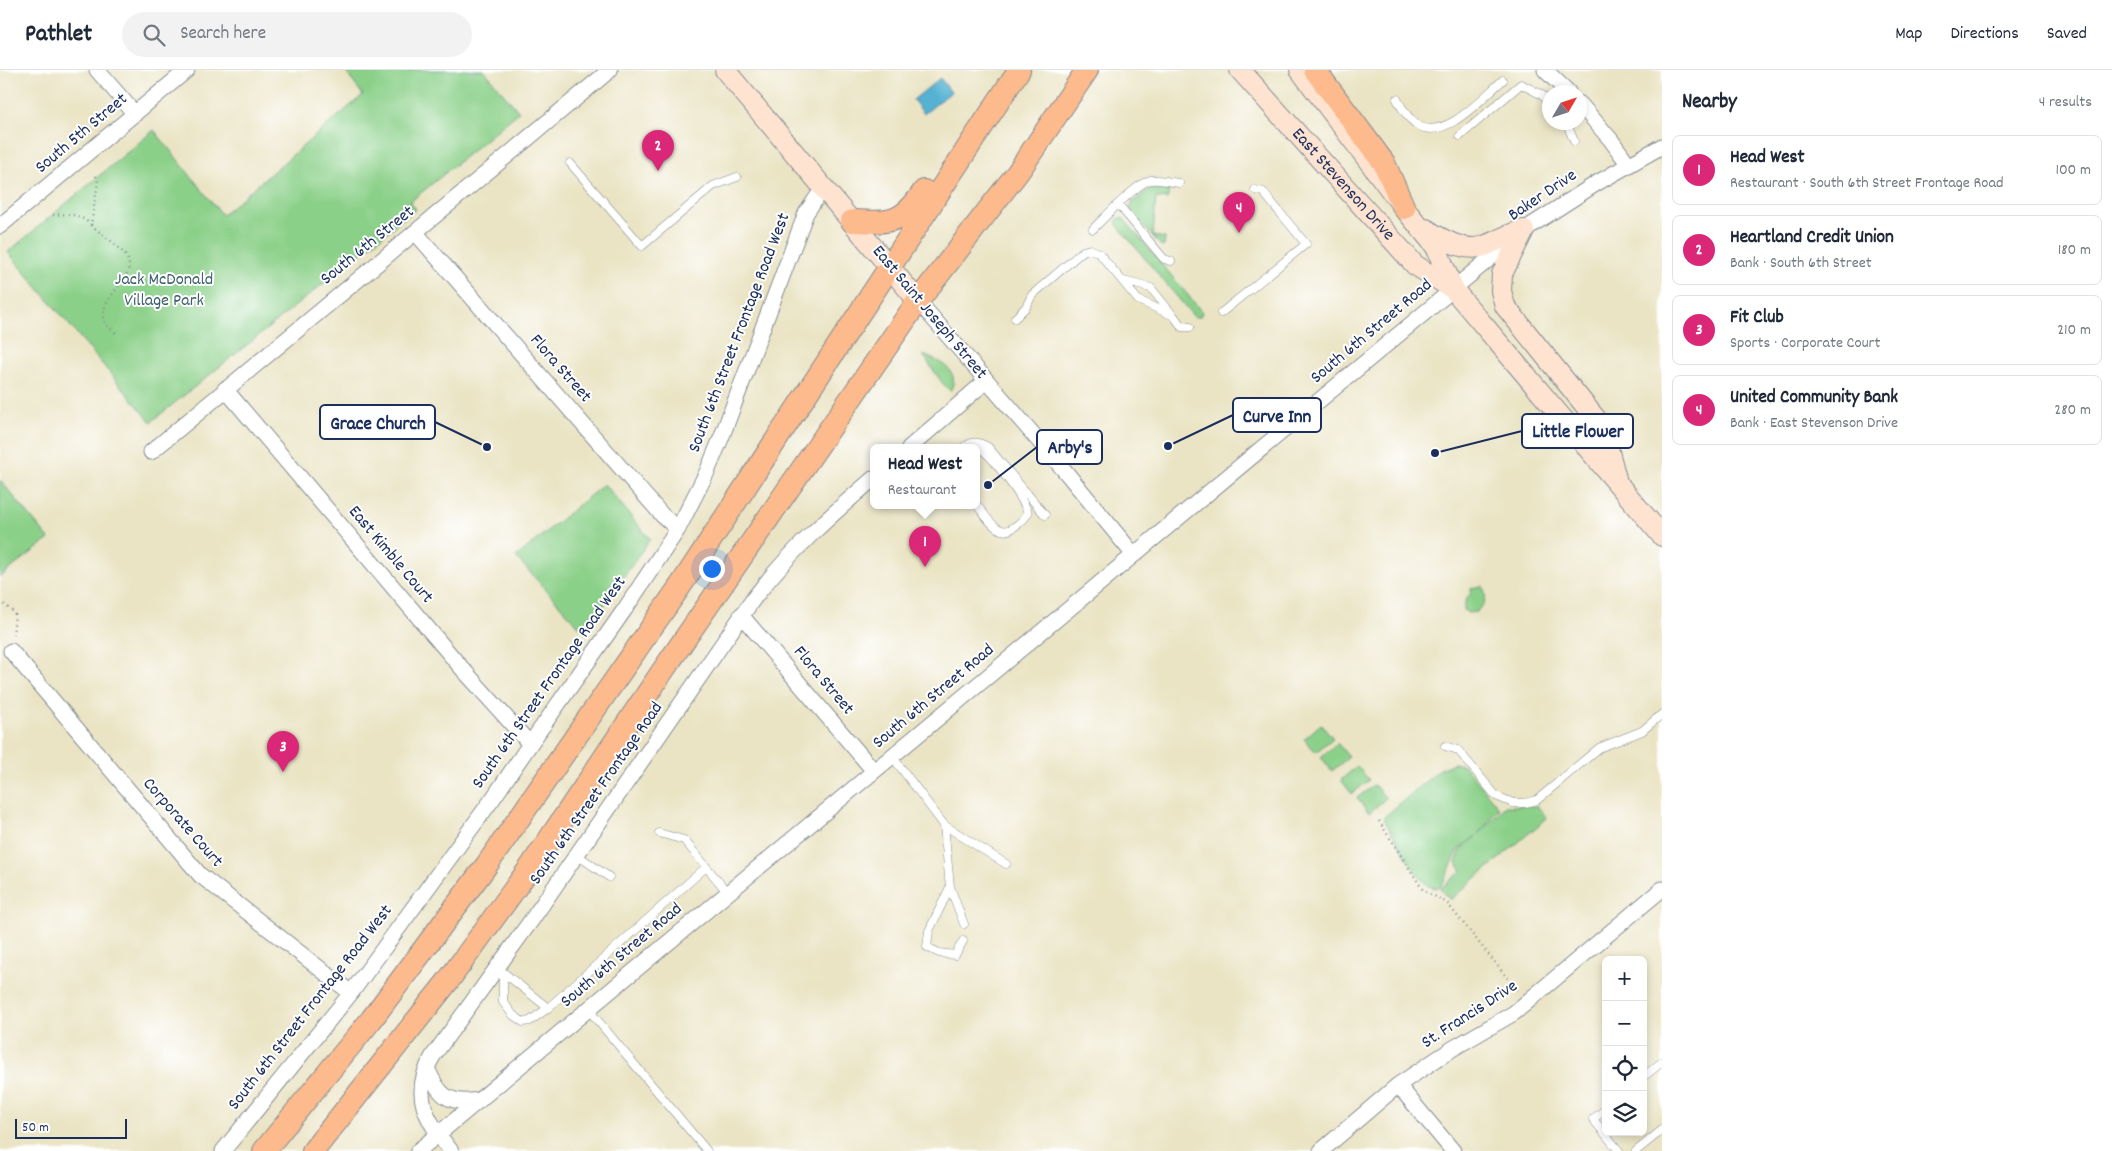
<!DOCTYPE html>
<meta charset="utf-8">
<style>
body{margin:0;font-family:Dekko,sans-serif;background:#f2f2f3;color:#1f2937}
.controls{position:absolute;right:15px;bottom:15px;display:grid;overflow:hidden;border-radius:8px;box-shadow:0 2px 8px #0003}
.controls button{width:45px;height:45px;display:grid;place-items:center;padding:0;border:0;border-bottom:1px solid #e0e1e3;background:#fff;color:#1f2937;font:25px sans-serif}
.compass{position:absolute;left:1542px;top:15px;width:45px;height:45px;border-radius:50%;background:#fff;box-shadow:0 2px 8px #0003;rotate:51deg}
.scale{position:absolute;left:15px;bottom:12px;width:112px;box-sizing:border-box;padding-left:5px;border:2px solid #1b2f5e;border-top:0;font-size:14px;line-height:18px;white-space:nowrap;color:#1b2f5e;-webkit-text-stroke:4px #fff;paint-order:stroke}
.you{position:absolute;left:711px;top:498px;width:18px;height:18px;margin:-12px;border:4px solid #fff;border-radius:50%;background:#1a73e8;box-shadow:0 0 0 8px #1a73e833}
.badge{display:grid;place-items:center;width:32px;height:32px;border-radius:50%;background:#db2777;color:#fff;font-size:16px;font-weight:700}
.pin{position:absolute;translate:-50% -41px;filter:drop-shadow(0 1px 2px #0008)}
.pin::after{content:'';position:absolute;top:26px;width:18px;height:15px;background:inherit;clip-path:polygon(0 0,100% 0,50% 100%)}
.popup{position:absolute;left:870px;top:374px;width:110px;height:65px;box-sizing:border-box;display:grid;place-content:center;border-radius:8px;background:#fff;filter:drop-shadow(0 1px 4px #0005);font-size:16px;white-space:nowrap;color:#747a83}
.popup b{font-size:19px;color:#1f2937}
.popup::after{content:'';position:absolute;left:50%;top:100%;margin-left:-10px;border:10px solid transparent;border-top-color:#fff}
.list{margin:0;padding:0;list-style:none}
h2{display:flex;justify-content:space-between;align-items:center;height:65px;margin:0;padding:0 20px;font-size:21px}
h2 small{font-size:16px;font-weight:400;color:#747a83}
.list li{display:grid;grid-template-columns:32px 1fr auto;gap:15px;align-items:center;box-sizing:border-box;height:70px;margin:0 10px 10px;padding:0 10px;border:1px solid #e0e1e3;border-radius:8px}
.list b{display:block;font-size:19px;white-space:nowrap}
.list p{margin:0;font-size:16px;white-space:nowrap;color:#747a83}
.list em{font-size:16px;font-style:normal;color:#747a83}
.icon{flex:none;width:28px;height:28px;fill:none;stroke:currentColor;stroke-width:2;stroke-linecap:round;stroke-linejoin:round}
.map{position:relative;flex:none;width:1662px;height:1081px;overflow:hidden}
header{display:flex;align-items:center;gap:30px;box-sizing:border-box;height:70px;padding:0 25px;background:#fff;border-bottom:1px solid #e0e1e3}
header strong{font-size:24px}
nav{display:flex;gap:28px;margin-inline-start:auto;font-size:18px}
.search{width:350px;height:45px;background:#f2f2f3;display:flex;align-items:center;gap:12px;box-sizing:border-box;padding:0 18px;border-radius:28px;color:#747a83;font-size:19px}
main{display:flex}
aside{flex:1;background:#fff}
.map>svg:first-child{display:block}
.green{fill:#8bd089;stroke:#538074}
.water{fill:#54b2d2;stroke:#387098}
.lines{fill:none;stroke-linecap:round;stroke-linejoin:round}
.lane-casing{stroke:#828a91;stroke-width:9}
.street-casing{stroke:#828a91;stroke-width:17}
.secondary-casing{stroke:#828a91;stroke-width:22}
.primary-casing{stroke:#828a91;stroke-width:24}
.path{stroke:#828a91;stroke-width:2.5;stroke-dasharray:1 4;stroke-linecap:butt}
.lane{stroke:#fff;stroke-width:8}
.street{stroke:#fff;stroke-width:15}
.secondary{stroke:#fee3d1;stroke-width:20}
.primary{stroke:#fcba8d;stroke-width:22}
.labels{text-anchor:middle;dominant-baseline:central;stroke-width:4;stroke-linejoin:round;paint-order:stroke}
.street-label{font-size:18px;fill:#1b2f5e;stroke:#fff}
.park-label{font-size:18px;fill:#3d5f6b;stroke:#fff}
.leader{fill:none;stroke:#1b2f5e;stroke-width:2}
.callout-dot{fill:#1b2f5e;stroke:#fff;stroke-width:2}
.callout{fill:#fff;stroke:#1b2f5e;stroke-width:2}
.callout-label{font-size:19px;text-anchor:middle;font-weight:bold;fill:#1b2f5e}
</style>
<header>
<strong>Pathlet</strong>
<div class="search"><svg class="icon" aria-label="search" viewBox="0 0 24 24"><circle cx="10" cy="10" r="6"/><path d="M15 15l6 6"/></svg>Search here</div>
<nav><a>Map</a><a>Directions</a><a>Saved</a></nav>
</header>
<main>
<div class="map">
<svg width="1662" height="1081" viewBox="0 0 1662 1081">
<rect width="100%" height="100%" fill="#fff"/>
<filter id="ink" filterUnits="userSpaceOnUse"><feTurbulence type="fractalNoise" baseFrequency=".02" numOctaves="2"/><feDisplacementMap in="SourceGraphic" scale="10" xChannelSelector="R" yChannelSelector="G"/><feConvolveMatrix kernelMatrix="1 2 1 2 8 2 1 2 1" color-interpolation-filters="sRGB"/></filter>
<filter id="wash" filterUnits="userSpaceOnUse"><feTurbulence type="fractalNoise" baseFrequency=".0096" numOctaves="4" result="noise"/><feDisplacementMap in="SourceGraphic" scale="20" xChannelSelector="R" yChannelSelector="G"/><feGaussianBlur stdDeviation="1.12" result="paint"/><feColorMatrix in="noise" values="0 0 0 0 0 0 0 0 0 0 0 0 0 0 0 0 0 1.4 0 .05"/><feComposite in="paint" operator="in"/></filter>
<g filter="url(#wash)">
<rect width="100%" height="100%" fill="#eae4c4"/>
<path class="green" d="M352,0H484L519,42L410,132L416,139L151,352L8,182L154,60L222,145L363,25L347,4Z
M1149,119L1167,120L1169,122L1167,129L1156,128L1153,166L1165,168L1164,176L1162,177L1130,140L1132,133Z
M1118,148H1123L1202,242L1200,247H1194L1116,154Z
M923,285C940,291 962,301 950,321L943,314Z
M0,410L49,469L0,507Z
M604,414L650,469L585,563L516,487Z
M1482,516C1489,527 1485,534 1476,542L1468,543L1464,540C1464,532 1466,529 1471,523V518Z
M1321,654L1333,668L1316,682L1304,669Z
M1337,673L1349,687L1332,701L1321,687Z
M1454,693L1465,696L1499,738L1479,764L1505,736H1537L1547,748L1450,830L1440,819L1462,801L1456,792L1461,779L1476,766L1459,779L1442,815L1436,818L1428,816L1416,803L1383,748L1440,699Z
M1357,696L1369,710L1352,724L1341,710Z
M1374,715L1386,728L1369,743L1357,728Z"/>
<path class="water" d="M940,8L951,22L924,44L913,30Z"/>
</g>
<g filter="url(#ink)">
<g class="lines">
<g class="lane-casing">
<path id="lane" d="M1397,29C1402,38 1407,48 1416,54C1443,74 1483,27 1503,10
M1566,52L1574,71
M1460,66L1521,14L1542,25L1550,34
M570,93L642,176L713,116L737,107
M1118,134L1164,189L1171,191
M1093,159C1103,149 1139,111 1151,110C1159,109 1170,112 1179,113
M1123,211L1151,218L1171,243
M1221,243L1306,174L1263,122L1255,120
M1015,248L1026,237L1032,225L1083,181L1090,179L1099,183L1138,230L1174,246L1182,257H1190
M965,376C970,377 976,377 981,379C993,387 1024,429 1028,443C1025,449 1020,453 1014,457C998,470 986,445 976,434
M966,376C975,370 980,373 988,377L1045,445
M1445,676L1458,680L1496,726L1513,733H1525L1537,730L1599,678L1642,661L1662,644
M892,686L944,755L1006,794
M944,755L950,817L929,861L927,877L939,883L955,885L963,871
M659,763L684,770L728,823
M577,785L609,807
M950,817L964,854
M548,938L503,902V932L513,945L523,952L530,951L548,938L706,797
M588,939L707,1081
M1643,1007L1662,992
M1606,1039L1593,1049L1619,1081
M1636,1081L1662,1060"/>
</g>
<g class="street-casing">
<path id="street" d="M97,0L135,44
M1545,0L1568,22
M1580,34L1611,70L1629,95
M0,156L187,0
M415,162L662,445L678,459
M918,231L1064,400L1134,485
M225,319L459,595L530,674
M909,378L986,311
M151,382L610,0
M741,545L874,701
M11,581L200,805L351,923
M427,998C439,1026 448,1035 480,1030
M1398,1015L1453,1081
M223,1081L351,923L494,727L530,674L625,539L678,459L707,402L722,366L806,143L824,117
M418,1081L1524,160L1597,113L1662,76
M451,1081C426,1050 410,1024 433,986L533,848L754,528C789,482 830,446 874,408
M1321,1081L1398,1015L1452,979L1514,943L1662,819"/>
</g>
<g class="secondary-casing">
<g id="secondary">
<path d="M725,0L918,231"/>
<path id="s1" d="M1240,0L1415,195L1453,219L1662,466"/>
<path d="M1300,0L1404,138L1436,177L1453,219"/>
<path d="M1426,159C1441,169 1465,183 1484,176C1498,171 1509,163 1524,160"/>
<path d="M1524,160L1502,204L1501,221L1505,236L1596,349L1608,378L1616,408"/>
</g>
</g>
<g class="primary-casing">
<path id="primary" d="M1315,0L1384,93L1404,138
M852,151C890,153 902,154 924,121
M264,1081L371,950L486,796L683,512L1019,0
M313,1081L448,911L532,795L662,602L918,231L1018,102L1087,0"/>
</g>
<path class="path" d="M96,106L98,112L91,155C101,164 124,179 128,190C135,206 105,225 104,242C103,246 105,251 105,254L117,264
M53,145C68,143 80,144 91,155
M0,531L15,543L13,567
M1379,751L1423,820L1447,833L1518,921"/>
<use href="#lane" class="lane"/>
<use href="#street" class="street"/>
<use href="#secondary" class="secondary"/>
<use href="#primary" class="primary"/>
</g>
</g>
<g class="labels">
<g class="street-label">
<text transform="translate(82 64) rotate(-40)">South 5th Street</text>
<text stroke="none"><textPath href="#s1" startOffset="154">East Stevenson Drive</textPath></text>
<text transform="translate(1543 126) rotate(-34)">Baker Drive</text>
<text transform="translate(368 176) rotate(-39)">South 6th Street</text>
<text transform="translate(929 243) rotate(50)">East Saint Joseph Street</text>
<text transform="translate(1372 262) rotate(-40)">South 6th Street Road</text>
<text transform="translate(740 263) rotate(-69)">South 6th Street Frontage Road West</text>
<text transform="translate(560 299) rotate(49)">Flora Street</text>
<text transform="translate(390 485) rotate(50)">East Kimble Court</text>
<text transform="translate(823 611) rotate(50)">Flora Street</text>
<text transform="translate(550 613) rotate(-55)">South 6th Street Frontage Road West</text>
<text transform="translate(934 627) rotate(-40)">South 6th Street Road</text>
<text transform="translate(597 724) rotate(-55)">South 6th Street Frontage Road</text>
<text transform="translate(182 753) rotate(49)">Corporate Court</text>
<text transform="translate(622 886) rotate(-40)">South 6th Street Road</text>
<text transform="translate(311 938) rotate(-52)">South 6th Street Frontage Road West</text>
<text transform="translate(1470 945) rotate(-33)">St. Francis Drive</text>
</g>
<g class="park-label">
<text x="164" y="210">Jack McDonald<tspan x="164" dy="21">Village Park</tspan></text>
</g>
</g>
<path class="leader" d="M1168 376L1233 345M487 377L435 352M1435 383L1522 361M988 415L1037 377"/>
<g class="callout-dot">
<circle cx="1168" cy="376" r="5"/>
<circle cx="487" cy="377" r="5"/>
<circle cx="1435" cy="383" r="5"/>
<circle cx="988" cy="415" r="5"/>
</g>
<g class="callout">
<rect x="1233" y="328" width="88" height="34" rx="5"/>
<rect x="320" y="335" width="115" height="34" rx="5"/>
<rect x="1522" y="344" width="111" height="34" rx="5"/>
<rect x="1037" y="360" width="65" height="34" rx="5"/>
</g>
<g class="callout-label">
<text x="1277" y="352">Curve Inn</text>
<text x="378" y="359">Grace Church</text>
<text x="1578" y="367">Little Flower</text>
<text x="1070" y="383">Arby's</text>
</g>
</svg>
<div class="controls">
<button>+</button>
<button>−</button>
<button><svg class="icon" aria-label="locate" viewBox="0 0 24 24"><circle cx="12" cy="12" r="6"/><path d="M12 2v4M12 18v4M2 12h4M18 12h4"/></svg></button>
<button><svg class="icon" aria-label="layers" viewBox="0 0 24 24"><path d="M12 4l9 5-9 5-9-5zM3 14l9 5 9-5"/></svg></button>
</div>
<svg class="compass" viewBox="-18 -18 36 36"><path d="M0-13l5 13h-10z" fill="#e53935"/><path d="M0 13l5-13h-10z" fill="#747a83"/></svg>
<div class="scale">50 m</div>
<div class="you"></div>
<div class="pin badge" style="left:925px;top:497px">1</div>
<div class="popup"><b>Head West</b>Restaurant</div>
<div class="pin badge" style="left:658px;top:101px">2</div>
<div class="pin badge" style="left:283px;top:702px">3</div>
<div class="pin badge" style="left:1239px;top:163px">4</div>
</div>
<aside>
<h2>Nearby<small>4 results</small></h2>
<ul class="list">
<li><span class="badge">1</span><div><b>Head West</b><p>Restaurant · South 6th Street Frontage Road</p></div><em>100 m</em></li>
<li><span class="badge">2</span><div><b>Heartland Credit Union</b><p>Bank · South 6th Street</p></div><em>180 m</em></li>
<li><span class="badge">3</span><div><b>Fit Club</b><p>Sports · Corporate Court</p></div><em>210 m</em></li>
<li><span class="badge">4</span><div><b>United Community Bank</b><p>Bank · East Stevenson Drive</p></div><em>280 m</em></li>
</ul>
</aside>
</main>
